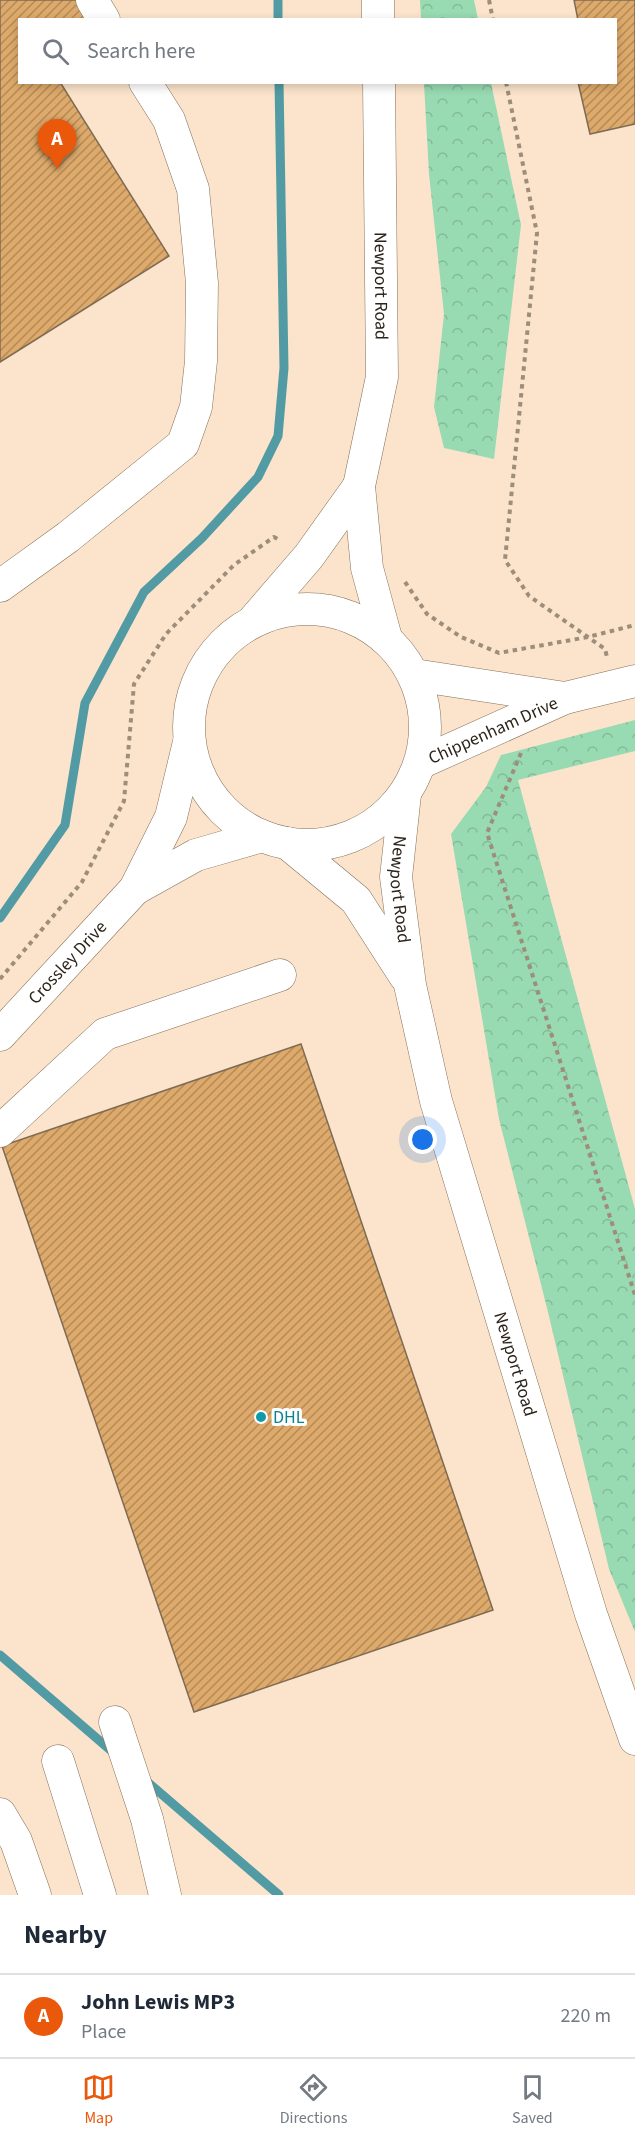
<!DOCTYPE html>
<style>
body{margin:0;font-family:"Source Sans 3",sans-serif;background:#f2f2f3;color:#1f2937}
.you{position:absolute;left:423px;top:1140px;width:21px;height:21px;margin:-15px;border:4px solid #fff;border-radius:50%;background:#1a73e8;box-shadow:0 0 0 9px #1a73e833}
.badge{display:grid;place-items:center;width:39px;height:39px;border-radius:50%;background:#ea580c;color:#fff;font-size:20px;font-weight:700}
.pin{position:absolute;translate:-50% -50px;filter:drop-shadow(0 2px 3px #0008)}
.pin::after{content:'';position:absolute;top:32px;width:21px;height:18px;background:inherit;clip-path:polygon(0 0,100% 0,50% 100%)}
.list{margin:0;padding:0;list-style:none}
h2{display:flex;justify-content:space-between;align-items:center;height:78px;margin:0;padding:0 24px;font-size:26px}
h2 small{font-size:20px;font-weight:400;color:#747a83}
.list li{display:grid;grid-template-columns:39px 1fr auto;gap:18px;align-items:center;box-sizing:border-box;height:84px;padding:0 24px;border-top:2px solid #e0e1e3}
.list b{display:block;font-size:22px;white-space:nowrap}
.list p{margin:0;font-size:20px;white-space:nowrap;color:#747a83}
.list em{font-size:20px;font-style:normal;color:#747a83}
.icon{flex:none;width:33px;height:33px;fill:none;stroke:currentColor;stroke-width:2;stroke-linecap:round;stroke-linejoin:round}
.map{position:relative;flex:none;width:635px;height:1895px;overflow:hidden}
.search{position:absolute;background:#fff;box-shadow:0 3px 9px #0003;left:18px;right:18px;top:18px;height:66px;display:flex;align-items:center;gap:15px;box-sizing:border-box;padding:0 21px;border-radius:0px;color:#747a83;font-size:22px}
.sheet{height:162px;background:#fff}
nav{display:flex;justify-content:space-around;align-items:center;box-sizing:border-box;height:84px;border-top:2px solid #e0e1e3;background:#fff;font-size:16px;color:#747a83}
nav a{display:grid;justify-items:center;gap:3px}
nav .on{color:#ea580c}
.map>svg:first-child{display:block}
.forest{fill:url(#forest-crowns)}
.lines{fill:none;stroke-linecap:round;stroke-linejoin:round}
.stream{stroke:#529ba4;stroke-width:9}
.building{fill:url(#building-hatch);stroke:#7f6b54;stroke-width:1.5}
.minor-casing{stroke:#847059;stroke-width:33}
.path{stroke:#9d8d7b;stroke-width:4;stroke-dasharray:4.5 4.5;stroke-linecap:butt}
.minor{stroke:#fff;stroke-width:32}
.culture-dot{fill:#0f9aa8;stroke:#fff;stroke-width:2}
.labels{text-anchor:middle;dominant-baseline:central;stroke-width:6;stroke-linejoin:round;paint-order:stroke}
.street-label{font-size:18px;fill:#2d251c;stroke:#fff}
.culture-label{font-size:18px;fill:#0d838f;stroke:#fff;text-anchor:start}
</style>
<div class="map">
<svg width="635" height="1895" viewBox="0 0 635 1895">
<defs>
<pattern id="forest-crowns" width="20" height="18" patternUnits="userSpaceOnUse" patternTransform="scale(1.5)"><rect width="20" height="18" fill="#98dab2"/><path d="M2 6a3 3 0 1 1 6 0M12 15a3 3 0 1 1 6 0" fill="none" stroke="#83bb98"/></pattern>
<pattern id="building-hatch" width="6" height="6" patternUnits="userSpaceOnUse" patternTransform="scale(1.5)"><rect width="6" height="6" fill="#deaa6b"/><path d="M-1 1l2-2M0 6l6-6M5 7l2-2" fill="none" stroke="#b48a57"/></pattern>
</defs>
<rect width="100%" height="100%" fill="#fbe4cb"/>
<path class="forest" d="M420,0H474L478,19H421Z
M424,83H491L521,225L494,459L444,448L434,407L444,314L429,174Z
M635,720V751L518,780L635,1209V1632L609,1569L547,1308L499,1119L451,834L486,787L501,755Z"/>
<g class="lines">
<path class="stream" d="M278,0V20
M0,918L65,825L85,703L144,592L202,538L258,477L278,436L284,368L279,82
M0,1655L115,1754
M144,1779L279,1895"/>
</g>
<path class="building" d="M0,0H77L89,20H20V82H60L169,256L0,362Z
M574,0H635V124L590,134L578,82H616V20H578Z
M301,1044L493,1610L194,1712L2,1146Z"/>
<g class="lines">
<g class="minor-casing">
<g id="minor">
<path d="M92,0L104,20"/>
<path d="M378,0V20"/>
<path id="s1" d="M379,82L382,377L359,486L367,568L386,638"/>
<path d="M0,586L68,537L183,444L196,407L201,361L202,283L193,189L169,120L145,82"/>
<circle cx="307" cy="727" r="118"/>
<path d="M253,621L309,556L359,486"/>
<path d="M414,675L565,698"/>
<path id="s2" d="M420,763L565,698L635,681"/>
<path id="s3" d="M405,794L396,877L410,985L436,1101L591,1614L635,1739"/>
<path d="M287,843L356,900L405,976"/>
<path d="M135,889L196,855L262,836"/>
<path id="s4" d="M0,1035L135,889L171,817L189,742"/>
<path d="M0,1131L105,1034L280,975"/>
<path d="M115,1722L147,1819L165,1895"/>
<path d="M58,1761L100,1895"/>
<path d="M0,1814L16,1841L35,1895"/>
</g>
</g>
<path class="path" d="M489,0L493,20
M506,82L537,233L505,560L529,596L605,649L607,657
M405,582L427,614L461,637L499,653L588,637L635,625
M521,753L487,833L635,1295
M0,979L82,882L124,801L134,684L166,634L234,565L274,537L281,541"/>
<use href="#minor" class="minor"/>
</g>
<circle class="culture-dot" cx="261" cy="1417" r="6"/>
<g class="labels">
<g class="street-label">
<text stroke="none"><textPath href="#s1" startOffset="204">Newport Road</textPath></text>
<text stroke="none"><textPath href="#s2" startOffset="80">Chippenham Drive</textPath></text>
<text stroke="none"><textPath href="#s3" startOffset="96">Newport Road</textPath></text>
<text stroke="none"><textPath href="#s4" startOffset="99">Crossley Drive</textPath></text>
<text stroke="none"><textPath href="#s3" startOffset="586">Newport Road</textPath></text>
</g>
<g class="culture-label">
<text x="273" y="1417">DHL</text>
</g>
</g>
</svg>
<div class="you"></div>
<div class="pin badge" style="left:57px;top:169px">A</div>
<div class="search"><svg class="icon" aria-label="search" viewBox="0 0 24 24"><circle cx="10" cy="10" r="6"/><path d="M15 15l6 6"/></svg>Search here</div>
</div>
<section class="sheet">
<h2>Nearby<small></small></h2>
<ul class="list">
<li><span class="badge">A</span><div><b>John Lewis MP3</b><p>Place</p></div><em>220 m</em></li>
</ul>
</section>
<nav>
<a class="on"><svg class="icon" aria-label="map" viewBox="0 0 24 24"><path d="M3 6l6-2 6 2 6-2v14l-6 2-6-2-6 2zM9 4v14M15 6v14"/></svg>Map</a>
<a><svg class="icon" aria-label="directions" viewBox="0 0 24 24"><path d="M12 3l9 9-9 9-9-9zM9 14v-3h6M13 9l2 2-2 2"/></svg>Directions</a>
<a><svg class="icon" aria-label="saved" viewBox="0 0 24 24"><path d="M7 4h10v16l-5-4-5 4z"/></svg>Saved</a>
</nav>
